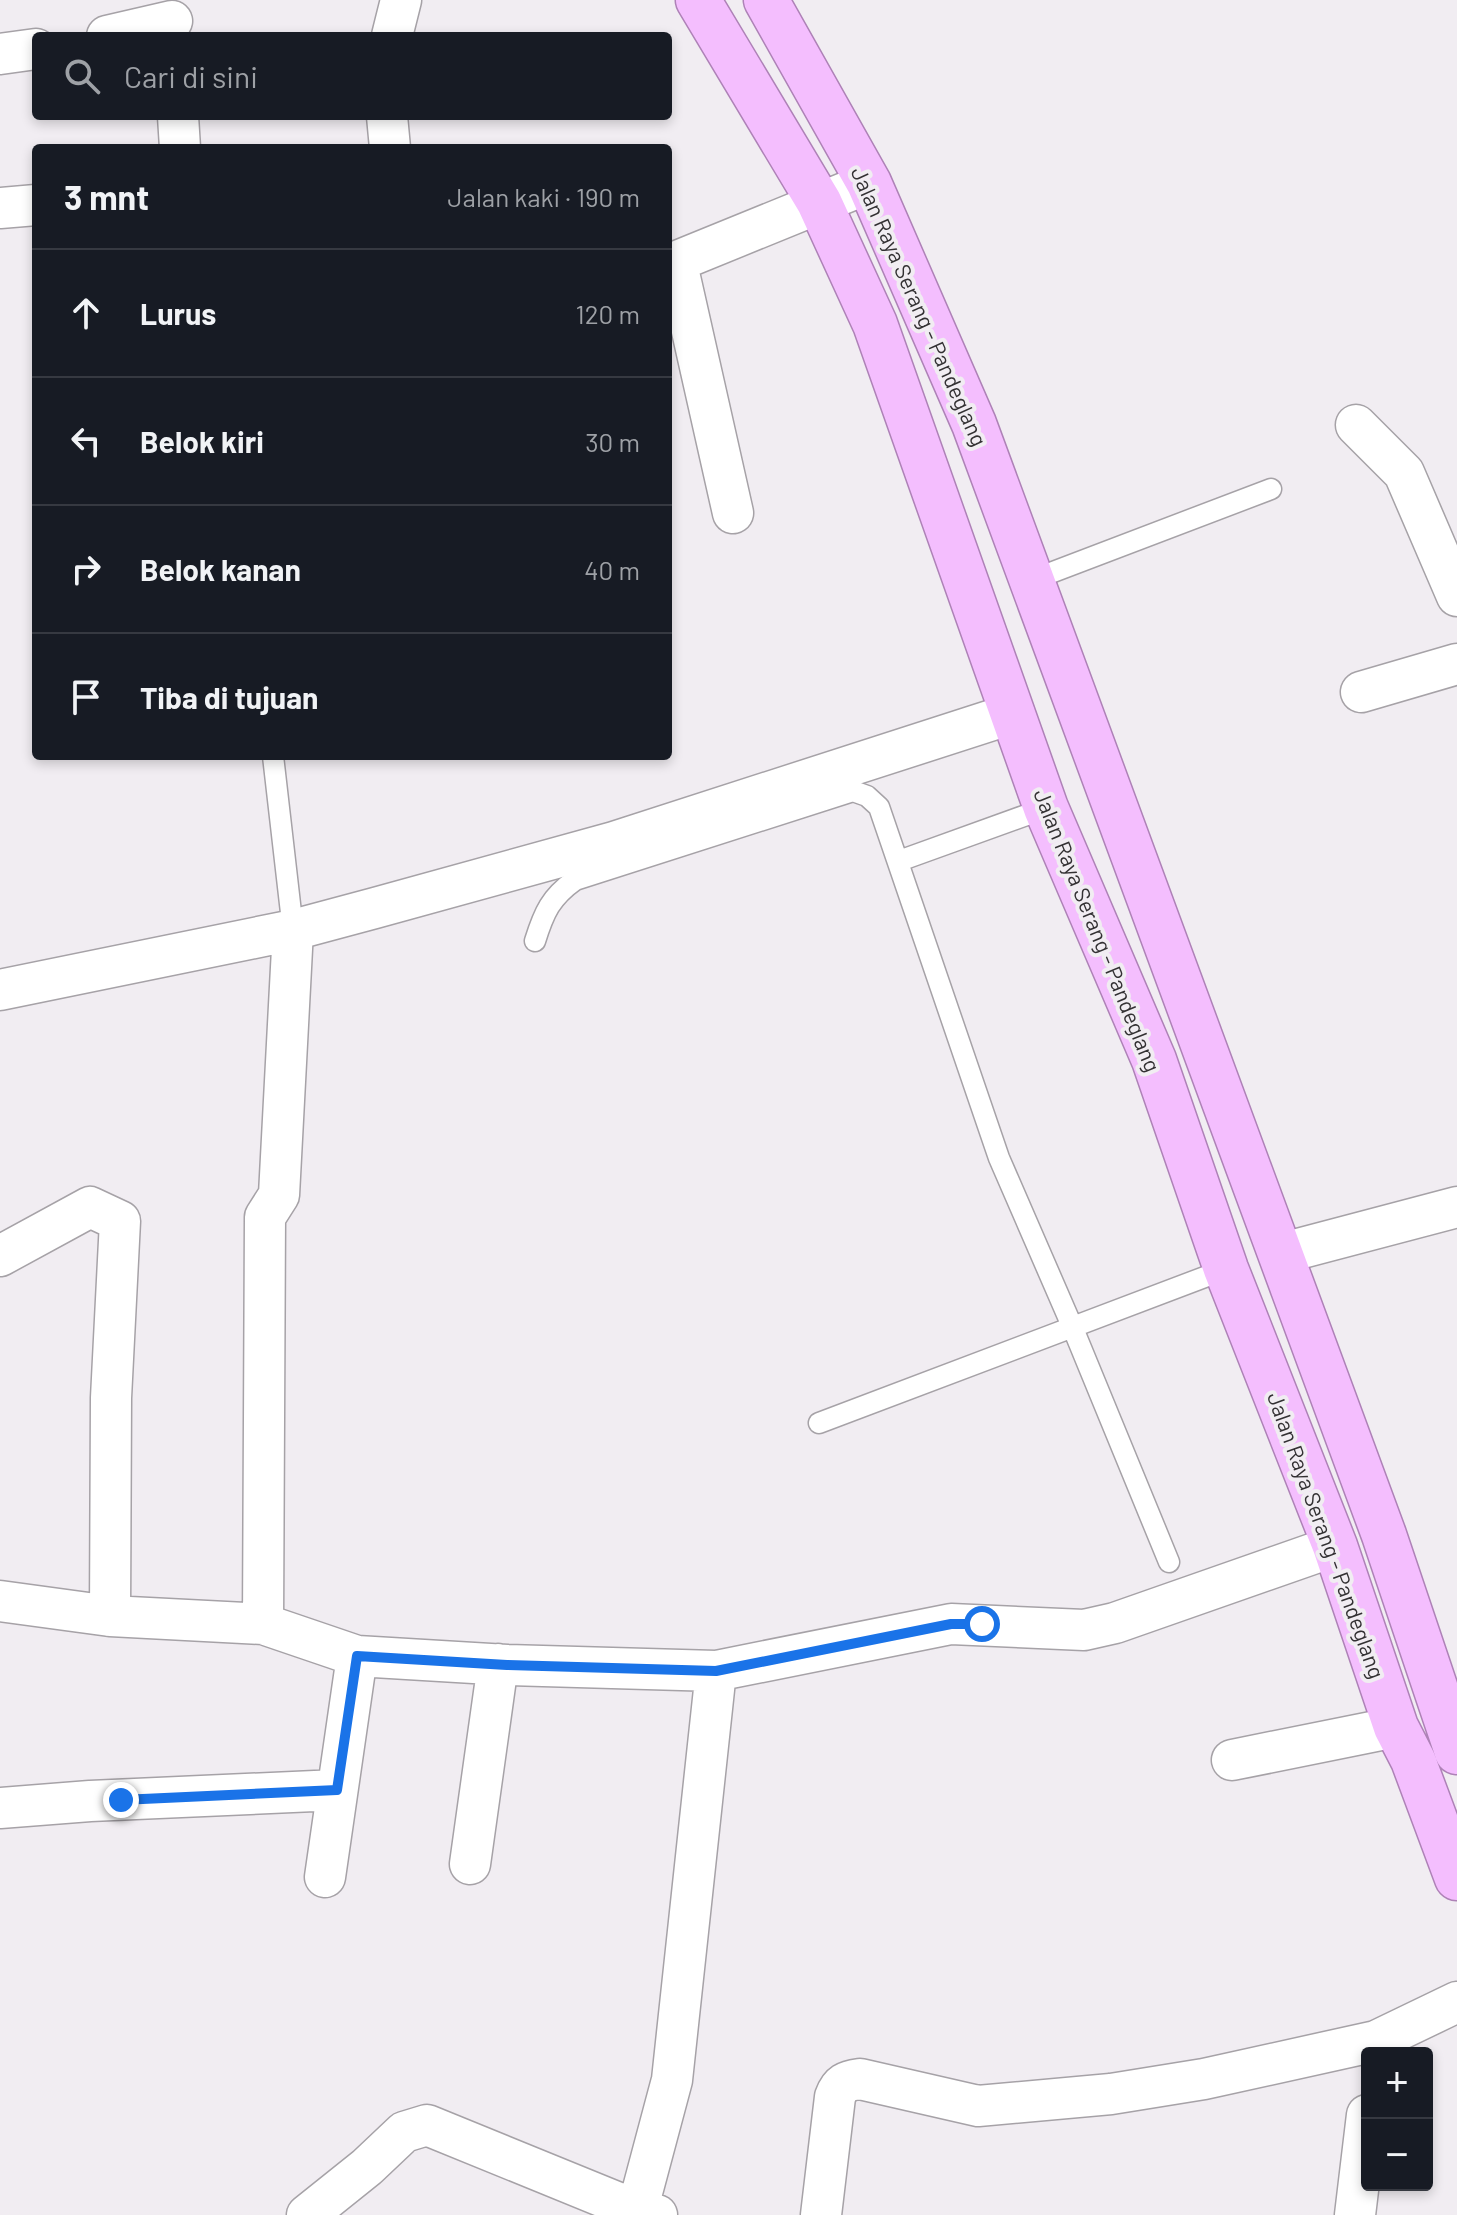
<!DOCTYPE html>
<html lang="id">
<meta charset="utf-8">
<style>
body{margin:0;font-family:Barlow,sans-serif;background:#20242c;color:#f1f3f6}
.controls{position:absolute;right:24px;bottom:24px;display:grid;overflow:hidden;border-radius:8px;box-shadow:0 4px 12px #0003}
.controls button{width:72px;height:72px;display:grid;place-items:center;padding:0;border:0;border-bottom:2px solid #363941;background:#171b24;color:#f1f3f6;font:40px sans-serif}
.stop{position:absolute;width:24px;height:24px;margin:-18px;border:6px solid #1a73e8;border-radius:50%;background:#fff}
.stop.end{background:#1a73e8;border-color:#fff;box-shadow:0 2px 8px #0008}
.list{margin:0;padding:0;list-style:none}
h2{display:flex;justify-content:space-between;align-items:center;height:104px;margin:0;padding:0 32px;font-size:34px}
h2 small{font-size:26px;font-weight:400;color:#9ea1a6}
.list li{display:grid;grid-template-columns:52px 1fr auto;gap:24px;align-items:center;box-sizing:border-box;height:128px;padding:0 32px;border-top:2px solid #363941}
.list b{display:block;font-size:30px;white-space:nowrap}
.list em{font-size:26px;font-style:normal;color:#9ea1a6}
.icon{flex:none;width:44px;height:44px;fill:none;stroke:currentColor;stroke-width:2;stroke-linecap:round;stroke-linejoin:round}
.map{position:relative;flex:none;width:1457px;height:2215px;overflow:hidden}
.search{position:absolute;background:#171b24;box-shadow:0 4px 12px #0003;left:32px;top:32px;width:640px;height:88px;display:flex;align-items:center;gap:20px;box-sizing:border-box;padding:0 28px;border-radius:8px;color:#9ea1a6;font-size:30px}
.panel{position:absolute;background:#171b24;box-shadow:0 4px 12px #0003;left:32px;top:144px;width:640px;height:616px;border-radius:8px}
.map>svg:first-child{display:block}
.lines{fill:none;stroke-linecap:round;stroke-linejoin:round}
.service-casing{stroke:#a6a2a7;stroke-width:23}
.minor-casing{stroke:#a6a2a7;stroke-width:43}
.trunk-casing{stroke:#ae82b7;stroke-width:47}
.service{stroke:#fff;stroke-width:20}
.minor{stroke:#fff;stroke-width:40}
.trunk{stroke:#f4befe;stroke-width:44}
.route{stroke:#1a73e8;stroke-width:10}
.labels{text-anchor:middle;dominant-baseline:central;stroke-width:8;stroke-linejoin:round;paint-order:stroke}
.street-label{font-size:22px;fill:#333133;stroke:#f1edf2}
</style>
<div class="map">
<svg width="1457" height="2215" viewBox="0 0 1457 2215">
<rect width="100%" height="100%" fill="#f1edf2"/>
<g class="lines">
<g class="service-casing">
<path id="service" d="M1032,580L1271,489
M273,756L293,930
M899,861L1046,808
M535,941C544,912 551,897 575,880L853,791L867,796L879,807L999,1158L1072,1326L1169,1562
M819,1423L1226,1269"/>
</g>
<g class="minor-casing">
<path id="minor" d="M107,36L172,21
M392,36L401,0
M0,54L36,49
M178,116L180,148
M387,116L390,148
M0,208L36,205
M1356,425L1404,473L1457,596
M733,513L677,264L680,260L869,183
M1361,692L1457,664
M0,990L293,930L375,908L614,842L1014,713
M1279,1254L1457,1207
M0,1256L90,1207L120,1221L111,1398L110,1616
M0,1601L110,1616L263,1624L357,1656L507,1665L716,1671L951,1624L1084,1630L1115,1623L1335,1546
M263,1624L265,1217L279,1195L293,930
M1232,1760L1396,1727
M0,1808L90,1801L337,1790
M470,1864L498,1664
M325,1877L357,1656
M307,2215L367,2167L404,2132L427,2125L638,2211L657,2215
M636,2215L672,2080L716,1671
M821,2215L835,2097C840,2083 846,2081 860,2079L978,2106L1111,2094L1204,2079L1376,2041L1457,2002
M1355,2215L1367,2115"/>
</g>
<g class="trunk-casing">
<path id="trunk" d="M698,0L819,202L875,324L1046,808L1154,1060L1226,1269L1335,1546L1396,1727L1413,1760L1457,1878
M766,0L869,183L974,424L1384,1535L1457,1752"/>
</g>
<use href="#service" class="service"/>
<use href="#minor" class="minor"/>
<use href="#trunk" class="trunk"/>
</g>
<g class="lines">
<path class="route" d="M121,1800L337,1790L357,1656L507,1665L716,1671L951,1624H982"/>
</g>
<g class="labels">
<g class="street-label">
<text transform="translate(920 306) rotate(66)">Jalan Raya Serang - Pandeglang</text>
<text transform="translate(1098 930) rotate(68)">Jalan Raya Serang - Pandeglang</text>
<text transform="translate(1327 1535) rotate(70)">Jalan Raya Serang - Pandeglang</text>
</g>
</g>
</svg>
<div class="controls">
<button>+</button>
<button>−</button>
</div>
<div class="stop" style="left:982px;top:1624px"></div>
<div class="stop end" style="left:121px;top:1800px"></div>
<div class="search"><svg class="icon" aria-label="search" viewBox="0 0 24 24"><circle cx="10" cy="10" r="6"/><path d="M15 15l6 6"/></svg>Cari di sini</div>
<section class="panel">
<h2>3 mnt<small>Jalan kaki · 190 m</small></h2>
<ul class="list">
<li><svg class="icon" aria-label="ahead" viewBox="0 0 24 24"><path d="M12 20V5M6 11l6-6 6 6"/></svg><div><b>Lurus</b></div><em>120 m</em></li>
<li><svg class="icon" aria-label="left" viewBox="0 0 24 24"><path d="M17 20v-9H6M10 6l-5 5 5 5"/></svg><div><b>Belok kiri</b></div><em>30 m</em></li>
<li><svg class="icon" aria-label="right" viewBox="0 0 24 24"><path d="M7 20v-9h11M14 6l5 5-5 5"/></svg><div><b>Belok kanan</b></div><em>40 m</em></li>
<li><svg class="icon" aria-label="arrive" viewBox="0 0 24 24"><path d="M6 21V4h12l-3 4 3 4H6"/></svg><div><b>Tiba di tujuan</b></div></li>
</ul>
</section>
</div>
